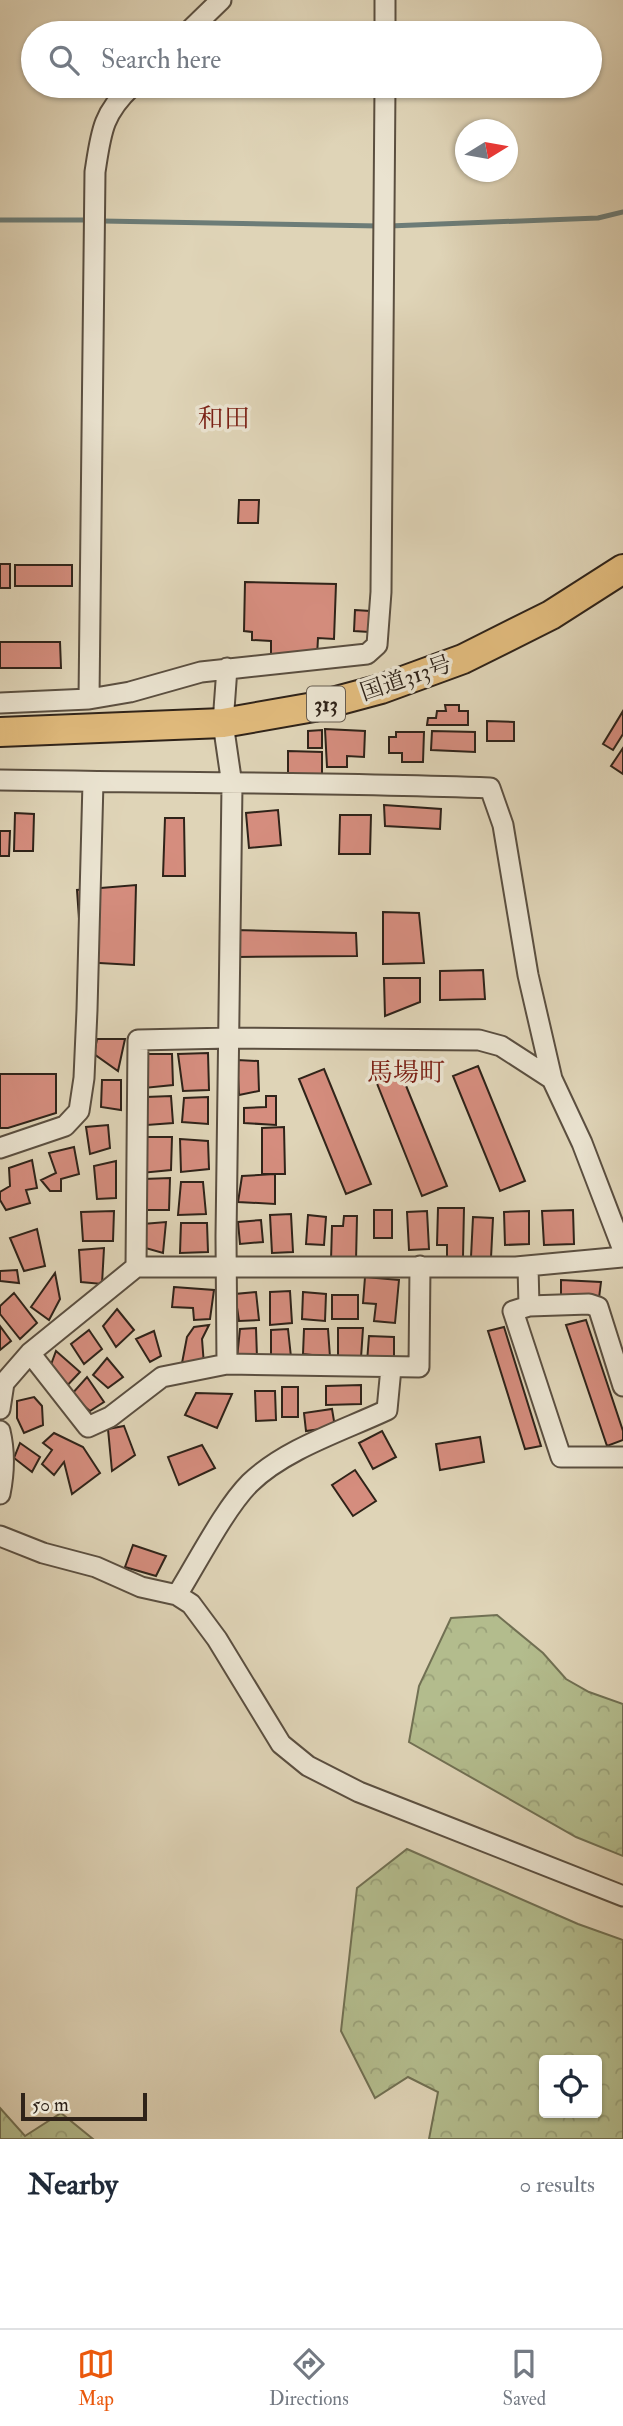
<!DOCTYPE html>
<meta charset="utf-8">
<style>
body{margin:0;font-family:"IM FELL Double Pica","Noto Serif JP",serif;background:#f6f6f7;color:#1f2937}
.controls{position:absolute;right:21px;bottom:21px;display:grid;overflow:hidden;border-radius:7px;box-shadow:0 2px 5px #0004}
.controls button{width:63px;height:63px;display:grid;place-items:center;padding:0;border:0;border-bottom:2px solid #e0e1e3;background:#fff;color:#1f2937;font:35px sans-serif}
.compass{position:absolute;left:455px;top:119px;width:63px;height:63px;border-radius:50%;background:#fff;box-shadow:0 2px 5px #0004;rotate:79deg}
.scale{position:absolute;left:21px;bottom:18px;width:126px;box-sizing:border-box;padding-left:7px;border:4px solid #2f2319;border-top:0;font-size:19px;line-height:24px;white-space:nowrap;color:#2f2319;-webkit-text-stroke:5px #eae3d0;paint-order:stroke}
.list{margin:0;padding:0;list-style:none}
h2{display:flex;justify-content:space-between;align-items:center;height:91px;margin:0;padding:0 28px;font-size:30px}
h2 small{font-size:23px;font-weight:400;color:#747a83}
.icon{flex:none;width:38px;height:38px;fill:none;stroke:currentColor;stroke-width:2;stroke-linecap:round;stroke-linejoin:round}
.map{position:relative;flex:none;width:623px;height:2139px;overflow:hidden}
.search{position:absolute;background:#fff;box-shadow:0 2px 5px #0004;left:21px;right:21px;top:21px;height:77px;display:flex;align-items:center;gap:18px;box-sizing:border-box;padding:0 24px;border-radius:38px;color:#747a83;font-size:26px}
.sheet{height:189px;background:#fff}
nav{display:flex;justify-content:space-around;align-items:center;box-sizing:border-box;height:98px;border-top:2px solid #e0e1e3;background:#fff;font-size:19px;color:#747a83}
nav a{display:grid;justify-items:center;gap:4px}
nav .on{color:#ea580c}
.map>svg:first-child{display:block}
.forest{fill:url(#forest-crowns);stroke:#717053;stroke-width:2;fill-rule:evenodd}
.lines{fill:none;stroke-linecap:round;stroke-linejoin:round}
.stream{stroke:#6c7c77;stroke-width:5}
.building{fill:#d58d7e;stroke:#2f2319;stroke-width:2}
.minor-casing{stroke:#5b4f40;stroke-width:23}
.highway-casing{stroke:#2f2319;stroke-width:32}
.minor{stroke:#eae3d0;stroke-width:19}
.highway{stroke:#e0ba7c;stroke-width:28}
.labels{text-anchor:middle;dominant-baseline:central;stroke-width:7;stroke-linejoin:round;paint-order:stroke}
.shield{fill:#eae3d0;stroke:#675d50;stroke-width:2}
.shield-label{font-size:21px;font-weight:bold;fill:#2f2319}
.street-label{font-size:23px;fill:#2f2319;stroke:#eae3d0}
.quarter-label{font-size:26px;fill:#7a1f14;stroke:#eae3d0}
</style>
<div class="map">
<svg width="623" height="2139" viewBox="0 0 623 2139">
<defs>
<pattern id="forest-crowns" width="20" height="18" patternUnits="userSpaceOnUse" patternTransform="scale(1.75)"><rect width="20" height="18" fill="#b3bc8d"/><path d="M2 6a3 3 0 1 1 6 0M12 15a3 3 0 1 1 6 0" fill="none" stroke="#9aa179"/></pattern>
</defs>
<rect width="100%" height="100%" fill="#dfd4b7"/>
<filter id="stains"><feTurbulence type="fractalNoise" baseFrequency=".00286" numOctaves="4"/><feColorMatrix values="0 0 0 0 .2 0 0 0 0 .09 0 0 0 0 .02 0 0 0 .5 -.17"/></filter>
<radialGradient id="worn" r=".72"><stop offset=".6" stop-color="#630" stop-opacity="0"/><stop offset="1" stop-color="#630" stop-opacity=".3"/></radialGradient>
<path class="forest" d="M497,1615L543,1653L566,1679L589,1692L623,1704V1856L576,1837L409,1742L419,1686L451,1618Z
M407,1849L578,1924L623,1940V2139H429L438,2092L408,2077L375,2098L341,2031L357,1888ZM597,2060V2113H544V2060Z
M0,2108L25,2136L61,2113L93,2139H0Z"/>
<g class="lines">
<path class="stream" d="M0,220H83
M102,221L379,226
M389,226L598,218L623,212"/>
</g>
<path class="building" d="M239,500H259L258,523H238Z
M0,564H10V588H0Z
M15,565H72V586H15Z
M245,582L336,584L334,639L318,638L317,657L271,656V641L252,640V632L244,631Z
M355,610L370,611L369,632L354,631Z
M0,642H60L61,668H0Z
M445,705H459V711H468V725H427L428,718H436L437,711H446Z
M623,711V734L613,750L603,744Z
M487,721L514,722V741H487Z
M325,729L365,731L364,757L347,756V767H327Z
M322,730V748H308V731Z
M432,731L475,732V752L431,750Z
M396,732H424L423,762H402V753H389V737H396Z
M623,748V774L611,766Z
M288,751L322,752V776L288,775Z
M384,805L441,809L440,829L385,826Z
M278,810L281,845L249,848L246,813Z
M15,813L34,814L33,851H14Z
M340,815H371L370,854H339Z
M165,818H184L185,876H163Z
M0,831H10L9,856H0Z
M136,885L134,965L82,962L77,890Z
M383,912L419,913L424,963L383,964Z
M234,930L356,933L357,956L237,957Z
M483,970L485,999L440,1000V971Z
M384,978H420V1002L385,1016Z
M97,1039H125L118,1071L94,1054Z
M208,1053L209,1090L183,1091L178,1054Z
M143,1054H172L173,1085L144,1088Z
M237,1060L258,1061L259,1091L239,1095Z
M478,1066L525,1181L500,1191L453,1076Z
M324,1069L371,1184L346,1194L299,1079Z
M400,1071L447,1186L422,1196L376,1081Z
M0,1074H56V1113L8,1128H0Z
M102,1080H121V1110L101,1107Z
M171,1096L173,1123L147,1125L146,1097Z
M266,1096H276V1125L244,1123V1108L266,1107Z
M208,1097V1124L182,1122L184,1098Z
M108,1125L110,1148L90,1154L86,1127Z
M284,1127L285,1174H262V1128Z
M140,1137H172L171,1170L141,1173Z
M180,1139L208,1141L209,1169L181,1172Z
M74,1147L79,1174L61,1179V1191H50L41,1180L56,1173L49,1153Z
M32,1160L37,1188L26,1190L30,1203L6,1210L0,1200V1192L10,1186L9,1168Z
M116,1161V1198L97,1199L94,1166Z
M275,1174V1204L238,1202L242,1176Z
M170,1178L169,1210H142L144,1179Z
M181,1182H203L206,1214L178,1215Z
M438,1208H464L463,1257H447V1245H437Z
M374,1210H392V1238H374Z
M573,1210L574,1244L544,1245L542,1211Z
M114,1211L113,1241H83L81,1212Z
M427,1211L429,1249L409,1250L407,1212Z
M529,1211V1244L505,1245L504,1212Z
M291,1214L293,1252L272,1253L270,1215Z
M308,1215L326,1217L324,1245L306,1244Z
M344,1216H357L356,1261L331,1260L332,1226H343Z
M473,1217L493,1218L491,1258L471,1257Z
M261,1220L263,1242L240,1244L238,1222Z
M166,1222L163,1253L142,1247L143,1224Z
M181,1223H207L208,1252L180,1253Z
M37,1229L45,1266L24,1271L10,1238Z
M104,1248L102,1284L81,1282L79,1250Z
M17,1270L19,1283L0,1281V1271Z
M55,1273L60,1299L49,1320L31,1307Z
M365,1277L399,1280L395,1323L374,1321L376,1304L363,1303Z
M561,1280L601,1282L599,1298L561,1296Z
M174,1287L214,1290L210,1319L194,1320L193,1308L172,1307Z
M290,1291L292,1323L270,1325V1292Z
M256,1292L259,1320L239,1321L235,1294Z
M303,1292L326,1294L325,1321L302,1319Z
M14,1293L37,1323L20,1339L0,1314V1306Z
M332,1295H358V1319H332Z
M117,1309L134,1330L116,1347L103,1326Z
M586,1320L623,1431V1440L607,1446L566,1325Z
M209,1325L202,1339L204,1365L182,1363L187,1337L194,1327Z
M0,1326L11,1341L0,1350Z
M504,1327L541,1446L525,1449L488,1331Z
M256,1328L257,1358H237L240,1329Z
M338,1328H363L361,1358H338Z
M288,1329L291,1357L271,1358V1330Z
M304,1329H328L330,1357L303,1354Z
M89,1330L102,1349L84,1364L71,1344Z
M154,1331L161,1356L150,1362L136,1339Z
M369,1336L394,1337V1364L367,1362Z
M56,1351L80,1372L63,1390L49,1370Z
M107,1358L123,1377L108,1388L93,1375Z
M87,1377L104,1402L90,1411L71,1395Z
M361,1385V1404L326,1405V1386Z
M282,1387H298V1417H282Z
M255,1391H275L276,1420L256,1421Z
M196,1393L232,1394L217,1428L185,1415Z
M34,1397L42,1406L43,1425L24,1433L17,1418V1401Z
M332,1409L335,1427L306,1431L304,1413Z
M124,1426L135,1455L112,1471L108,1429Z
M382,1431L396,1457L373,1469L359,1443Z
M54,1433L83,1447L100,1473L72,1494L64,1462L54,1475L42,1464L52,1450L43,1443Z
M480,1437L484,1462L440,1470L436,1444Z
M20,1443L40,1457L32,1472L14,1458Z
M202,1445L215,1468L179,1485L168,1457Z
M355,1470L376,1501L353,1516L332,1485Z
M133,1545L166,1556L156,1576L125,1567Z"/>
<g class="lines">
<g class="minor-casing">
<path id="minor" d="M187,33L221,0
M385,33V0
M227,668L223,723L232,785L226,1237L227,1364
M89,699L95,172C101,133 102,114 132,86
M0,703L89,699L130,692L201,672L367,654L377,645L381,592L385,86
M0,780C163,783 327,782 490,788L503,825L528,975L552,1079L582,1143L623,1250
M0,1148L65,1126L79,1111L84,1078L87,1010L93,782
M528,1266L529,1306
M136,1267L138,1040L230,1038L479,1040L501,1046L552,1079
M30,1353L88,1427L110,1417L162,1377L227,1364L419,1367L420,1266
M623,1386L598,1307L589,1304L529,1306L513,1311L561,1457H623
M0,1409L4,1383L30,1353L136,1267H516L623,1257
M0,1431C5,1452 4,1474 0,1494
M0,1536L43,1553L96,1567L141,1587L177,1595L191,1604L217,1639L281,1744L308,1766L359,1792L623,1896
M177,1595C197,1563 225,1508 250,1483C285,1449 342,1431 387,1410L391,1368"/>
</g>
<g class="highway-casing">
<path id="highway" d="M0,732L223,723L314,707L381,689L463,659L551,615L623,569"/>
</g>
<use href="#minor" class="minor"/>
<use href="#highway" class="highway"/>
</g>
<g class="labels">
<rect class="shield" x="307" y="686.5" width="38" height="35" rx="5"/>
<g class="shield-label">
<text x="326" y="704">313</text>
</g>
<g class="street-label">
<text transform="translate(406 678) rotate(-19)">国道313号</text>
</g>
<g class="quarter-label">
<text x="224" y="419">和田</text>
<text x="406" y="1073">馬場町</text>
</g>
</g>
<rect width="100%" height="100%" filter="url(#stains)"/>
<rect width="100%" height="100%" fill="url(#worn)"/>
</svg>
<div class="controls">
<button><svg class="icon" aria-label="locate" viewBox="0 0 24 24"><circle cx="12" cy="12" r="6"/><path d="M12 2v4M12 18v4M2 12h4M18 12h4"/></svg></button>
</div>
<svg class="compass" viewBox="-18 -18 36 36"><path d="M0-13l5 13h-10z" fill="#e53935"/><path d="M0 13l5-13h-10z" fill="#747a83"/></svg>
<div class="scale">50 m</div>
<div class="search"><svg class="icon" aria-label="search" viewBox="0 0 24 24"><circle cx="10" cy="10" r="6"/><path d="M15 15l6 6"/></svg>Search here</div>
</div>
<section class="sheet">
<h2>Nearby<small>0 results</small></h2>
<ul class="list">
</ul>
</section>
<nav>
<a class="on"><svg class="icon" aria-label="map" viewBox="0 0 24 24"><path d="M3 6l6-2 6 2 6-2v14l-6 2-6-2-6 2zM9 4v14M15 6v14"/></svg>Map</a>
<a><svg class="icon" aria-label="directions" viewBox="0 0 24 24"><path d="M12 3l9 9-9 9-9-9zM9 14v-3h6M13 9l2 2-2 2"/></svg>Directions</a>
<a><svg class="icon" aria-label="saved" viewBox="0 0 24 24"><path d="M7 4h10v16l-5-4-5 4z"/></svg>Saved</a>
</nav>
